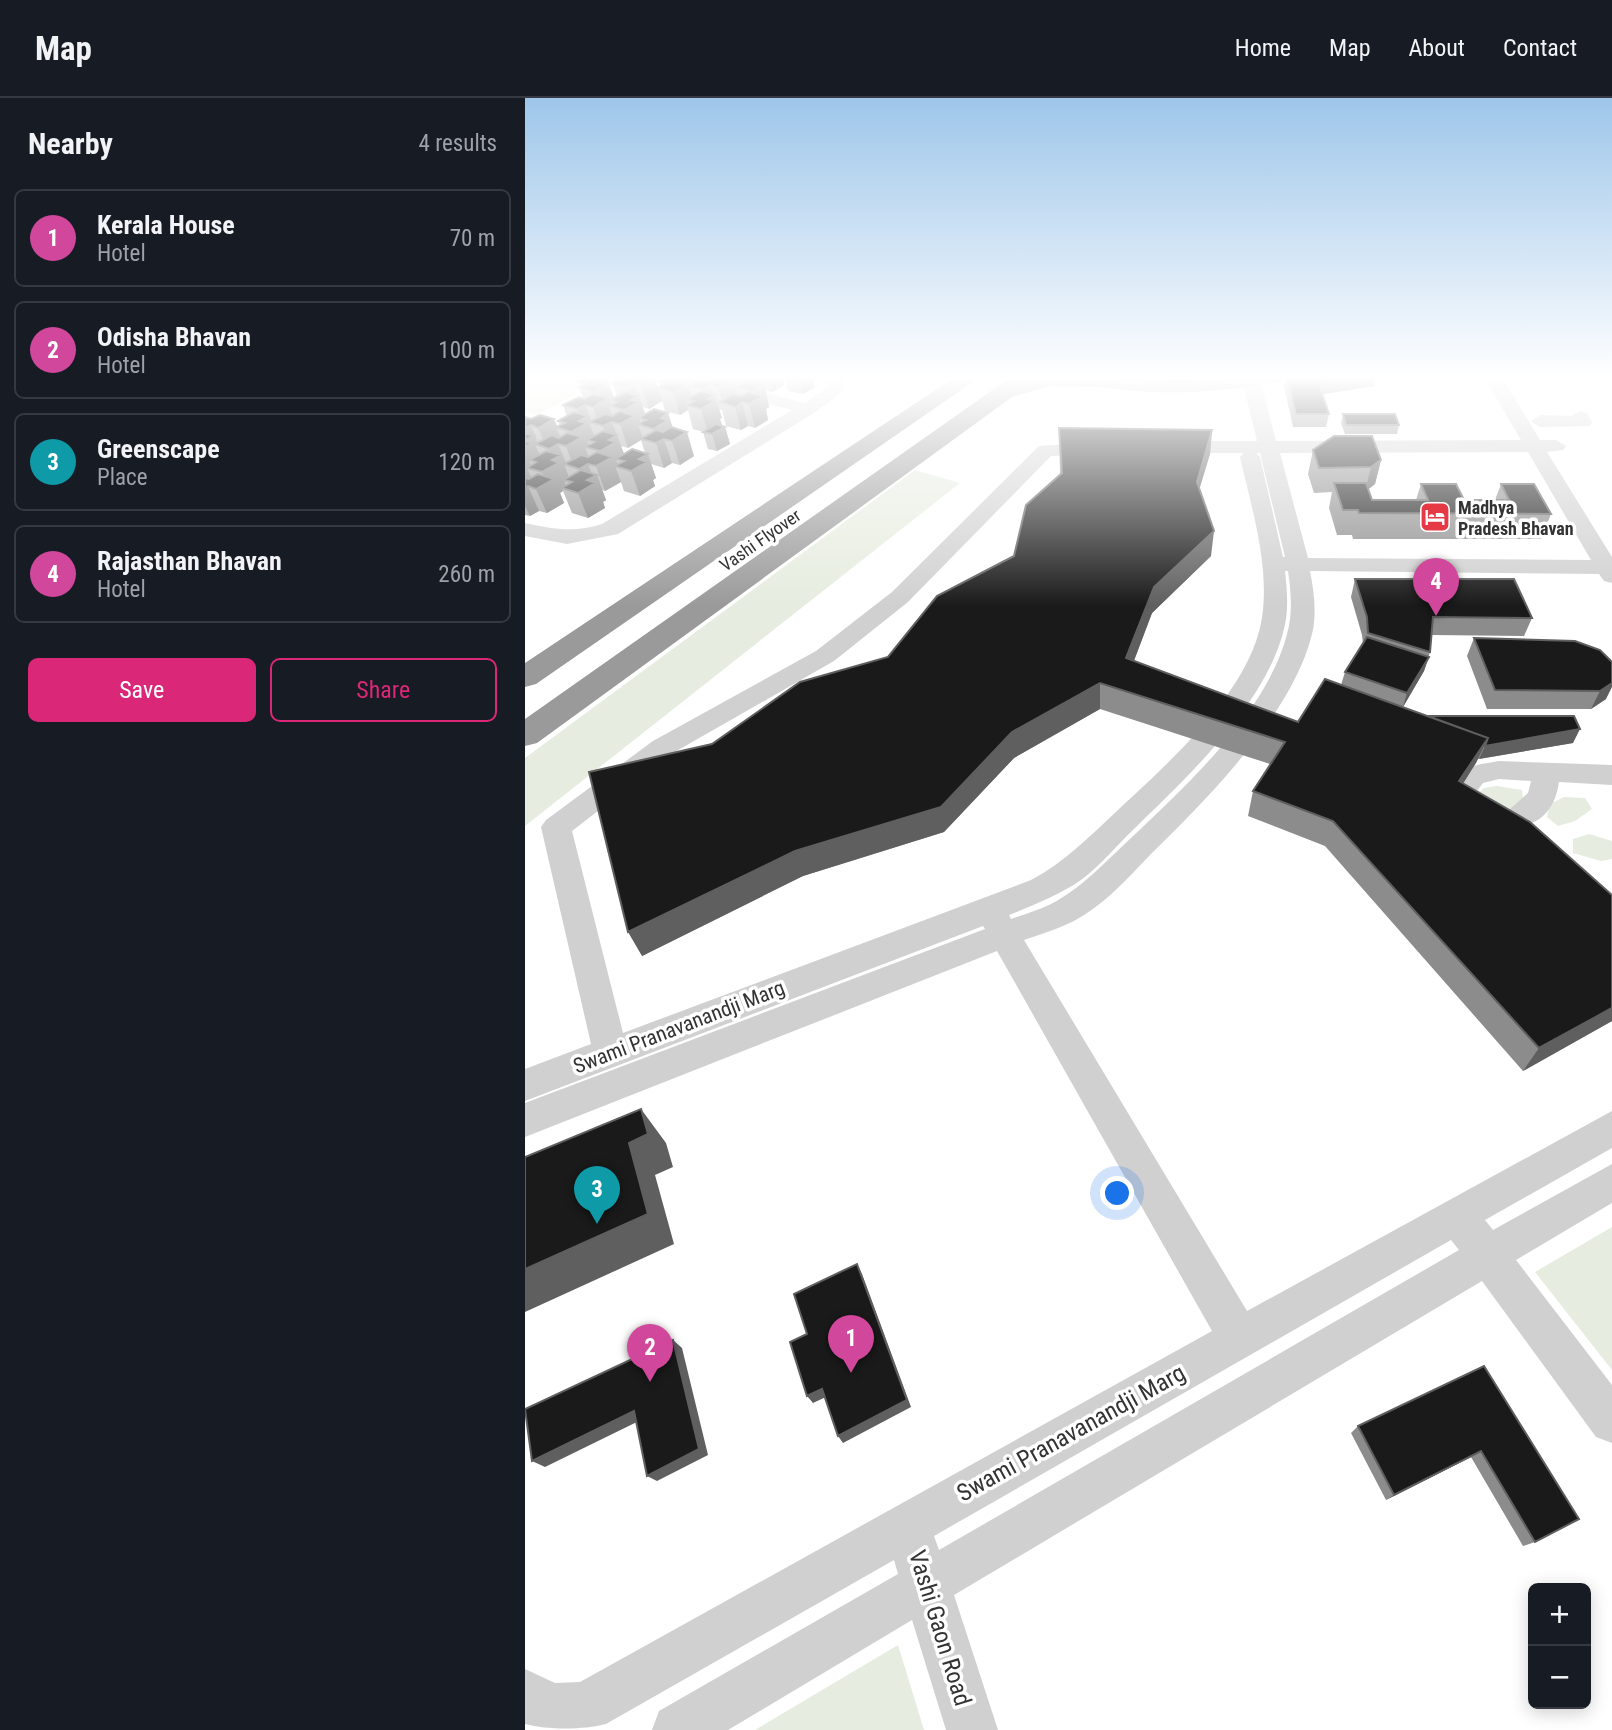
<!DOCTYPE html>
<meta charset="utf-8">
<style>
body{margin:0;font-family:"Roboto Condensed",sans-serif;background:#20242c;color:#f1f3f6}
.controls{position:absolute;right:21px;bottom:21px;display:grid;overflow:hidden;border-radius:10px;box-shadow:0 4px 18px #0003}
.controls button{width:63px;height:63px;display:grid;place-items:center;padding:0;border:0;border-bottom:2px solid #363941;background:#171b24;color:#f1f3f6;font:35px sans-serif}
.you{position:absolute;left:593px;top:1096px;width:24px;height:24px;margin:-18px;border:5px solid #fff;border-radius:50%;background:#1a73e8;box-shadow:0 0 0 10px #1a73e833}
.badge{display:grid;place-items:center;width:46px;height:46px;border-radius:50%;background:#db2777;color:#fff;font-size:23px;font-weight:700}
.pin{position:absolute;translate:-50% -58px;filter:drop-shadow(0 2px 4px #0008)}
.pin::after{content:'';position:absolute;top:37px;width:24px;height:21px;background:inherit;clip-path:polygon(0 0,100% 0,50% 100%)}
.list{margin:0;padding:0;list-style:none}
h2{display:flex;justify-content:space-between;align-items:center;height:91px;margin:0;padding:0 28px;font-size:30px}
h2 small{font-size:23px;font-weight:400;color:#9ea1a6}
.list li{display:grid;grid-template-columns:46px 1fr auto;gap:21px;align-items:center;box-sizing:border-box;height:98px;margin:0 14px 14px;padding:0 14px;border:2px solid #363941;border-radius:10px}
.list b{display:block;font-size:26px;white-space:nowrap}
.list p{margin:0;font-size:23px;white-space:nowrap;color:#9ea1a6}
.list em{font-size:23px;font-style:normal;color:#9ea1a6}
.actions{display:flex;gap:14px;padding:21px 28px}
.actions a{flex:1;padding:16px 0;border:2px solid #db2777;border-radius:10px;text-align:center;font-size:24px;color:#db2777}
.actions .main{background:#db2777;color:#fff}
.map{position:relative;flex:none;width:1087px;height:1632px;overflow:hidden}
header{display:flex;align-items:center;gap:42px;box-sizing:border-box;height:98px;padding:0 35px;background:#171b24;border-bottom:2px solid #363941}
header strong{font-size:33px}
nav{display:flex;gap:38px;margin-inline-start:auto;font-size:24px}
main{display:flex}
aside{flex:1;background:#171b24}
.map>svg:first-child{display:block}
.green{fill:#e6ecdf}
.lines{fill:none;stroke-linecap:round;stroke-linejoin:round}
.minor{fill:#d0d0d0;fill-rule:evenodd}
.major{fill:#ababab;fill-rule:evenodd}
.highway{fill:#9a9a9a;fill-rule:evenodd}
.wall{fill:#8c8c8c;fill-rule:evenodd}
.shaded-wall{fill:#5f5f5f}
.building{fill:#1a1a1a;stroke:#5f5f5f;stroke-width:2}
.labels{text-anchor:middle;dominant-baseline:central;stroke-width:7;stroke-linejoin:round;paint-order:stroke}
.far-poi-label{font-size:18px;font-weight:bold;fill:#333;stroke:#fff;text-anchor:start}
.far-street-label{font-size:18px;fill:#333;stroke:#fff}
.street-label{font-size:21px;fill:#333;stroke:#fff}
.near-street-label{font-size:24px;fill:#333;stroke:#fff}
</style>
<header>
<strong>Map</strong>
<nav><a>Home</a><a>Map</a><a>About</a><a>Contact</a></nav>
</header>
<main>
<aside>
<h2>Nearby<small>4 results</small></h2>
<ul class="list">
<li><span class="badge" style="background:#d1479c">1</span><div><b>Kerala House</b><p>Hotel</p></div><em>70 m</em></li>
<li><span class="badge" style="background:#d1479c">2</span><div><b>Odisha Bhavan</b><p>Hotel</p></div><em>100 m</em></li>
<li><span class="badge" style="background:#0f9aa8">3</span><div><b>Greenscape</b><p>Place</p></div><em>120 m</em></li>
<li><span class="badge" style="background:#d1479c">4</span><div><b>Rajasthan Bhavan</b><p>Hotel</p></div><em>260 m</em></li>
</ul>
<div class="actions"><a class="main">Save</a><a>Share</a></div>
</aside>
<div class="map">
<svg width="1087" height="1632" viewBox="0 0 1087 1632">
<rect width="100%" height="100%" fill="#fff"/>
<path class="green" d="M0,279H85L11,317L0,314Z
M390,372L435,385L0,728V660Z
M972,688L997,692L998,701L990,711L972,712L944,703L959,690Z
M1039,699L1060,700L1067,711L1050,723L1033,728L1022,719L1025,706Z
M1064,736L1087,743V761L1076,763L1048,755V741Z
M1087,1129V1272L1010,1174Z
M373,1547L399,1632H230Z"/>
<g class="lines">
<path class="minor" d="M298,279H318L321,291L289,315L93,436L42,446L0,438V425C28,431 49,435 77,426L267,312L221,300L218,296L221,292L227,291L280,305L303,289Z
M719,279H733L735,282L751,343L996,342L959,279H977L1015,342H1031L1041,348L1038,352L1022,354L1087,459V485L1079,483L1074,476L785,473C789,493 792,516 787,536C768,615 682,701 625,757C602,781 579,807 549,823C533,831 516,836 499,842L722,1213L1087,1013V1050L960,1122L968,1132L1087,1066V1105L991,1162L1087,1287V1345L1071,1339L957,1183L429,1497L473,1632H421L387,1522L203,1632H127L134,1613L373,1476L369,1462L81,1626C58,1632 23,1632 0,1626V1571L30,1585L55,1584L687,1233L472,853L0,1039V1005L460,831L458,828L0,1003V971L66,946L16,729L21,722L128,643L291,553L367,494L514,348L575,344L585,350L575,356L526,358L383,504L309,563L148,655L47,733L98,935L506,782C540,764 565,738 593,712C646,662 731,589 738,512C743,461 726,408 715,359L719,355H644L634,349L644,343H732L717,282ZM1003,354L1066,462L783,460L755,355ZM731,355H735L760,459H758L735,359ZM760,473H763C766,493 768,516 762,536C742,614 661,688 605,741C580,764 557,790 526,806C514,812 500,816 486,821L484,817C509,807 534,797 556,782C576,767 592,747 610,730C663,678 741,606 759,531C764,512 762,492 760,473ZM926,1142L934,1152L414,1452L409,1438Z
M1055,313L1062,315L1067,324L1065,328L1015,329L1006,323L1015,317L1046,318Z
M974,663L1087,667V687L1034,684C1026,742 970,734 930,719C921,703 923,680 941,671C951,666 964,665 974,663ZM974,681L1006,683L1003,695L985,711L969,710L954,706L952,693L958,685Z"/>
<path class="major" d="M552,279L655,282L759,279L756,284L748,285C683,295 620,300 555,284Z"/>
<path class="highway" d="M430,279H455L11,586L0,589V565Z
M486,279H587L590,283L587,288L579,289L525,288L487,299L12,645L0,648V621Z"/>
</g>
<path class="wall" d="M99,279L133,289L135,288L134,283L140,279H183L184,281L185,282V279H214L215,281H216L215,279H257L259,287L247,294L241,293L244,309L241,311L243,322L230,330L223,328L216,332L201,328L197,312L194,311L197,320L195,321L197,327L196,328L200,329L205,346L192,353L183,351L178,334L168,331L163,312L155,317L140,313L137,303L124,311L118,309L120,316L148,330L169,358L155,367L147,365L139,370L126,366L131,380L128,382L130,388L115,398L99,393L96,384L80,393L77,392L81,402L78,404L80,410L63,420L47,415L38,393L35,395L39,405L22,415L14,413L5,418L0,417V319L32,329L35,327L33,323L42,318L38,307L58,300L54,289H56L53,283L82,280L89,300L92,298L87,286ZM116,342L120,355L99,356L96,348L103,350Z
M260,279H288L290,289L278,296L263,293Z
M760,279H851L849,288L798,296L804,316L801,329H768L759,288Z
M818,316L874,327L872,336H820L816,325Z
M534,330L687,332L685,356L674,391L686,458L627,515L609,563L773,624L816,587L820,574L838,546L837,537L826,499L830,481L1007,520L999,538L907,537L905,554L899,573L878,609L903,618L1048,645L953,661L938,686L1087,923L998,973L800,748L723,718L728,693L745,666L575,611L489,660L419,734L278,778L117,858L187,646L363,559L489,458L535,376Z
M788,352L856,362L850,386L843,391L847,402H891L896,386L939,402H970L976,386L1026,416L1016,441H828L827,437H812L804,410L807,394L789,395L783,376Z
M949,540L1050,543L1081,601L1066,611H962L942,558Z
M959,1268L1010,1444L998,1448L946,1359L861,1402L826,1335L833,1328Z"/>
<path class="shaded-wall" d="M153,279L162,280L168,303L162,301L164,308L161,307L163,312L155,317L148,294Z
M168,279H183L189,298L190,297L197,320L195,321L197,327L183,335L176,311L183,308L178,291L171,289Z
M198,279H214L215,285L211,283L212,295L210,296L213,305H198L193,289Z
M229,279L238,280L244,309L241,311L243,322L230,330L224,306L229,304L226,293Z
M243,279H257L259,287L247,294Z
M274,279H288L290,289L278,296Z
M829,279H851L849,288L798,296L792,302L795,289L800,283Z
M82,280L90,303L85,302L88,309L84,308L90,325L87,324L101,361H91L94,370L90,368L96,384L80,393L71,368L79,364L75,353L85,348L78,328L74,327L68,309L73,306L68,294L73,284Z
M130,280L137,303L124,311L116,287Z
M109,285L122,321L114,320L116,327L113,326L118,341H116V342L103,350L95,326L102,322L99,312L107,308L101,289Z
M217,304L223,328L216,332L210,309Z
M60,307L67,325L64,324L71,343L62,342L65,350L60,349L66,364L49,370L41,348L50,343L46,334L56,322L52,311Z
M143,315L151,339L162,334L169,358L155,367L147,343L139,341L147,365L139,370L131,345L132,344L128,331L136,320Z
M29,321L33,330L31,329L38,346H33L42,367L39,366L45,382H39L42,391L37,390L38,393L35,395L39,405L22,415L11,391L22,385L17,374L29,361L24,351L22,350L13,330Z
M6,327L14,348L10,346L17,363L11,364L4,362L8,372L2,370L10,388H3L14,413L5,418L0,408V330Z
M200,329L205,346L192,353L187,336Z
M687,332L685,356L669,409L672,384Z
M123,356L131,380L128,382L130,388L115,398L106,373L114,361Z
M856,362L850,386L840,394L846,369Z
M63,366L68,379L72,377L81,402L78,404L80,410L63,420L53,395L61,390L54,371Z
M689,433L686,458L627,515L600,586L601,560L629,489Z
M904,559L899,573L878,609L882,595Z
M575,585V611L489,660L419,734L278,778L117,858L103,834L487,634Z
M1087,585V589L1081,601L1066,611L1075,593Z
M1055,631L1048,645L954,661L960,648Z
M963,640L951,665L923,709L934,683Z
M1087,910V923L998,973L1014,950Z
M116,1011L141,1045L148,1069L130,1077L149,1146L0,1214V1171L104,1045Z
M332,1166L337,1176L386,1309L318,1345L313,1338Z
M148,1242L157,1250L183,1357L132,1383L122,1378Z
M297,1291L303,1298L288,1305L282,1298Z
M109,1313L120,1320L20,1369L7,1363Z
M956,1353L946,1359L861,1402L869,1397Z"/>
<path class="building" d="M60,279L82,280L73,284L82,286L68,294L54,289L62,285L53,283Z
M99,279L108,280H130L116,287L109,285L101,289L87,286Z
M142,279L162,280L154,284L162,286L148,294L133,290L140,285L134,283Z
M190,279H197L207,282L193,289L186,287L178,291L164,288L178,280L185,282Z
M219,279L238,280L232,284L239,286L226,293L211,289L218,285L211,283Z
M762,279H829L800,283L795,289L804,316H771Z
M176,293L190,297L183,301L190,303L176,311L161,307L169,303L162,301Z
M100,294L114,298L106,302L114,304L99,312L84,308L92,304L85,302Z
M223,294L238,298L224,306L217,304L210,309L195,304L208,296L215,298Z
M68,296L83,300L68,309L60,307L52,311L38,307L54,299L60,301Z
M129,311L143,315L136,320L143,322L128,331L113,326L121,322L114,320Z
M95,313L110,318L95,326L87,324L78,328L64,324L80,316L87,318Z
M49,314L63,318L54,323L62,325L46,334L31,329L40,325L33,323Z
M818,316H870L874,327H821Z
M15,317L29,321L13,330L6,327L0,330V319L6,321Z
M191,326L200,329L187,336L178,334Z
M146,329L162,334L147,343L139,341L131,345L116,341L131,332L138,334Z
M534,330L687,332L672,384L689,433L629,489L601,560L773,624L800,581L963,640L934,683L1005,724L1087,797V910L1014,950L808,723L728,693L760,644L575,585L487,634L416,709L270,753L103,834L64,674L187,646L275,584L363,559L412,498L489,458L501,407L537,375Z
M78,333L92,337L84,342L91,344L75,353L60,349L69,344L62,342Z
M0,335L9,338L0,342Z
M42,335L57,339L41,348L33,346L24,351L10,346L27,337L34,340Z
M809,338H847L856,362L846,369L794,370L788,352Z
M0,343L7,345L0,349Z
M107,351L123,356L114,361L122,364L106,373L90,368L99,363L91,361Z
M21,353L36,357L27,362L34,365L17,374L2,370L11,364L4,362Z
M72,354L87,359L71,368L63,366L54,371L39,366L56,357L63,359Z
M56,372L72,377L62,382L70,385L53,395L37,390L47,384L39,382Z
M13,376L29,381L11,391L3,388L0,390V380L4,381Z
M809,385H841L847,402H903L896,386H931L939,402H984L976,386H1009L1026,416L834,415L833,412H818Z
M830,481H989L1007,520L908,519L905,554L843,535L842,519Z
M842,539L904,559L882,595L820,574Z
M949,540L1050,543L1075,552L1087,564V585L1075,593L970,592Z
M903,618H1049L1055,631L960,648L963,640Z
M116,1011L123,1036L104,1045L123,1116L0,1171V1059Z
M332,1166L382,1302L313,1338L297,1291L282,1298L265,1244L282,1236L269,1196Z
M148,1242L174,1351L122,1378L109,1313L7,1363L0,1311Z
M959,1268L1054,1421L1010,1444L956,1353L869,1397L833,1328Z"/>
<linearGradient id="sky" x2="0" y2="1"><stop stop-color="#9ec6ea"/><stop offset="0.55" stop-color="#fff"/><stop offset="1" stop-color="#fff" stop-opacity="0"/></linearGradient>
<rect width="1087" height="508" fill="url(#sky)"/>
<defs>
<g id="hotel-square" transform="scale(1.575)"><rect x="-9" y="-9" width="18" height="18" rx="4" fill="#e63946" stroke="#fff"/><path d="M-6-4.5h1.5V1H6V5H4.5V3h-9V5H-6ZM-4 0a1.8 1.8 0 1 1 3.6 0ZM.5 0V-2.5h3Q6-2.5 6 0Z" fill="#fff"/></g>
</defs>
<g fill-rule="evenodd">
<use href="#hotel-square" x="910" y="419"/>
</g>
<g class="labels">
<g class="far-poi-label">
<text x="933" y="409">Madhya<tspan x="933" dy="21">Pradesh Bhavan</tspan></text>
</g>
<g class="far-street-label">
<text transform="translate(235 442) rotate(-35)">Vashi Flyover</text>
</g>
<g class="street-label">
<text transform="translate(154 929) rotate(-21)">Swami Pranavanandji Marg</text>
</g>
<g class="near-street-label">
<text transform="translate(546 1335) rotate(-29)">Swami Pranavanandji Marg</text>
<text transform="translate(415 1530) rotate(73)">Vashi Gaon Road</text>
</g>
</g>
</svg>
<div class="controls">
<button>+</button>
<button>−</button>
</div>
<div class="you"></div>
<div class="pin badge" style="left:326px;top:1275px;background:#d1479c">1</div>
<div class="pin badge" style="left:125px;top:1284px;background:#d1479c">2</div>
<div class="pin badge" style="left:72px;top:1126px;background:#0f9aa8">3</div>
<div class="pin badge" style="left:911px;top:518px;background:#d1479c">4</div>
</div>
</main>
